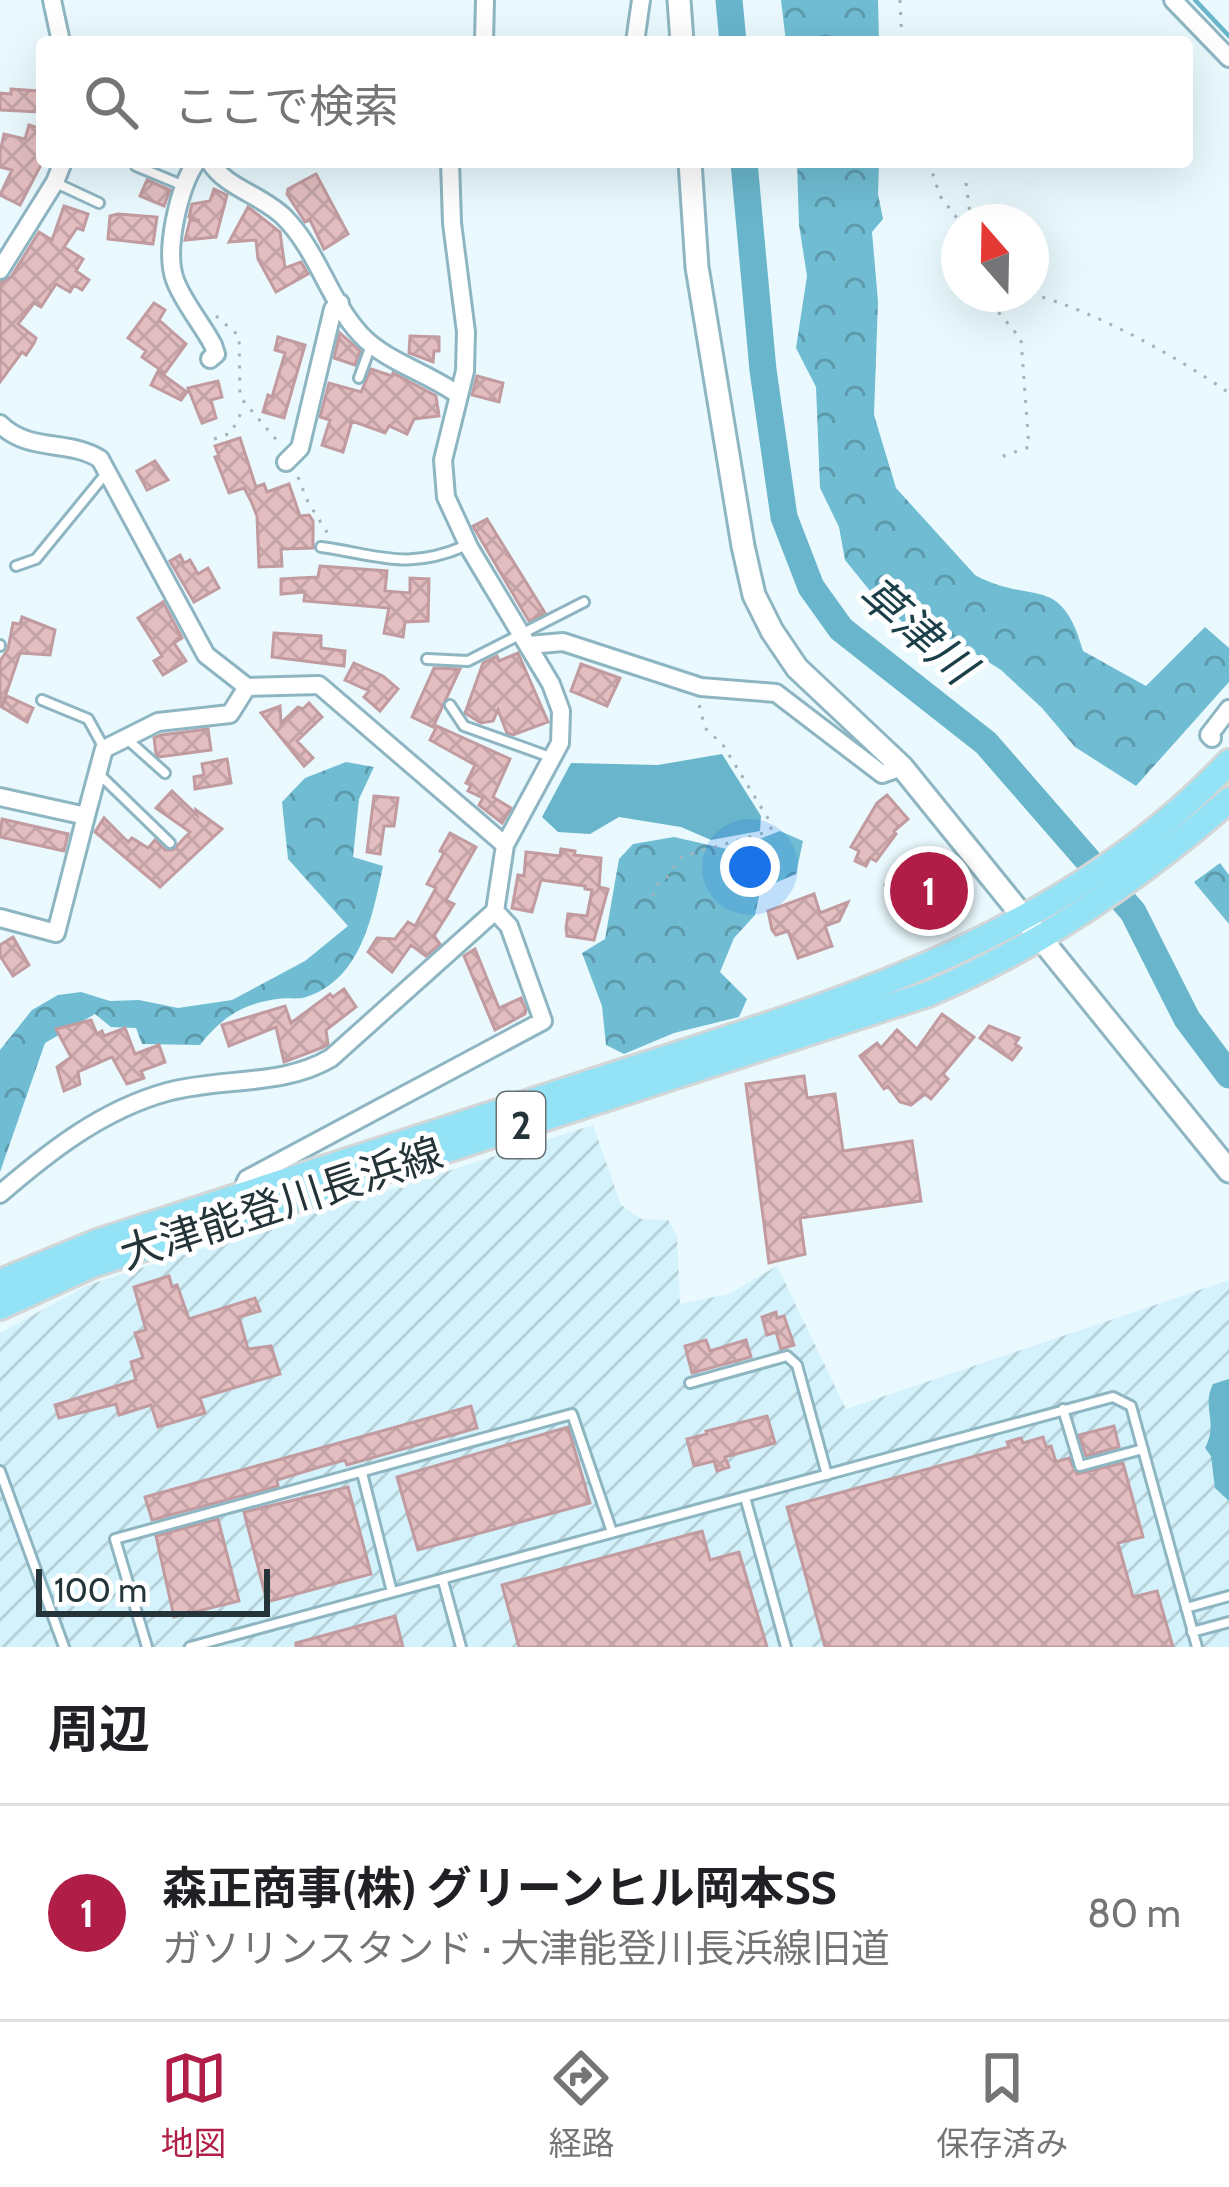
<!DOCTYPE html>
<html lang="ja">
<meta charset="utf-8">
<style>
body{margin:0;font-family:Cabin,"Noto Sans JP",sans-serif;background:#f2f2f2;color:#202124}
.compass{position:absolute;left:941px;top:204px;width:108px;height:108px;border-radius:50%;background:#fff;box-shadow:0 12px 48px #0002;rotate:340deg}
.scale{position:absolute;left:36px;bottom:30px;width:234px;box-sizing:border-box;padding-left:12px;border:6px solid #243439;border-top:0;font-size:33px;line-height:42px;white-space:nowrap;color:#243439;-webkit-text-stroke:9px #fff;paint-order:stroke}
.you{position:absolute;left:750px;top:867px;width:42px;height:42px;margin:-30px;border:9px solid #fff;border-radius:50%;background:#1a73e8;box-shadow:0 0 0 18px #1a73e833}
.badge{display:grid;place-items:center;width:78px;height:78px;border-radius:50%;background:#b01e47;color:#fff;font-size:39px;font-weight:700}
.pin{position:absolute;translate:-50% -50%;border:6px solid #fff;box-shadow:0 3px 12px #0006}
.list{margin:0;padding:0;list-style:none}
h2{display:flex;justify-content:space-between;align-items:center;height:156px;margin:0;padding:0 48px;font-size:51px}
h2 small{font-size:39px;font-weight:400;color:#757577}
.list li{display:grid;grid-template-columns:78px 1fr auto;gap:36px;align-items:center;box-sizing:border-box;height:216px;padding:0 48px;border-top:3px solid #e0e0e0}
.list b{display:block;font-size:45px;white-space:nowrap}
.list p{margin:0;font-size:39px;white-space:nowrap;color:#757577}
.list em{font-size:39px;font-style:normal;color:#757577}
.icon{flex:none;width:66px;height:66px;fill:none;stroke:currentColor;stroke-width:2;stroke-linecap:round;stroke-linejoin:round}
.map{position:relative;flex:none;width:1229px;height:1647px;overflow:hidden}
.search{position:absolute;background:#fff;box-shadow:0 12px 48px #0002;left:36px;right:36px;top:36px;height:132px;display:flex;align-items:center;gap:30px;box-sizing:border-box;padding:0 42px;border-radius:12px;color:#757577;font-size:45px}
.sheet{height:372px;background:#fff}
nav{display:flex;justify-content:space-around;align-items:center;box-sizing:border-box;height:168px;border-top:3px solid #e0e0e0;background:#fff;font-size:33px;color:#757577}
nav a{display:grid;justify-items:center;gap:6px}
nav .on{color:#b01e47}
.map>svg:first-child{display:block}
.industrial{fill:url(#industrial-furrows)}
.forest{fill:url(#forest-crowns)}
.water{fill:#69b5cb}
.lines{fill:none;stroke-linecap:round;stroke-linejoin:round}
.stream{stroke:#69b5cb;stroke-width:4.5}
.river{stroke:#69b5cb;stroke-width:27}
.building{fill:url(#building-cross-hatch);stroke:#c19b9f;stroke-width:3}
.lane-casing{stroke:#8eb6c2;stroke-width:14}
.street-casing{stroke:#8eb6c2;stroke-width:22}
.secondary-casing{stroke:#8eb6c2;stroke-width:27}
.primary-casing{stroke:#d3d6d7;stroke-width:30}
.path{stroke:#a3b3b8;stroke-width:3;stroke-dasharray:3 9;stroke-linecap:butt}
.lane{stroke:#fff;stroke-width:8}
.street{stroke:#fff;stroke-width:16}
.secondary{stroke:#fff;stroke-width:21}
.primary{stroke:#94e2f6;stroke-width:24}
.labels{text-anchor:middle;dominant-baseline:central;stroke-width:10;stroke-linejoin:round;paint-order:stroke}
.shield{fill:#fff;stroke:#667174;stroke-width:3}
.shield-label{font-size:39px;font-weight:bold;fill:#243439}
.street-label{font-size:42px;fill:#243439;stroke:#fff}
.water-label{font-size:45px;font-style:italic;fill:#1b3f49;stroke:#fff}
</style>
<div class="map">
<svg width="1229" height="1647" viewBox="0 0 1229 1647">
<defs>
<pattern id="industrial-furrows" width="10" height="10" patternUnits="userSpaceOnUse" patternTransform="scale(3)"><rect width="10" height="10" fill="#d4f2fb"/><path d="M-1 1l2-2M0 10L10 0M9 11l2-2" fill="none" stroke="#b6d0d8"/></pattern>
<pattern id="forest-crowns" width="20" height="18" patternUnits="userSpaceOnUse" patternTransform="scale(3)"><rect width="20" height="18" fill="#70bdd3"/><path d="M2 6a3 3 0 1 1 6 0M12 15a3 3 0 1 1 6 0" fill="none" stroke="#5c9aac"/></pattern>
<pattern id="building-cross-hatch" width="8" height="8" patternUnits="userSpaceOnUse" patternTransform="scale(3)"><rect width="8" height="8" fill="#e4bdc0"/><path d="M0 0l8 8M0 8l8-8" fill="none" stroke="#c3a3a6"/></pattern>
</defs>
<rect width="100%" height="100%" fill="#e9f9fe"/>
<path class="industrial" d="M593,1125L621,1205L641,1219L668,1220L677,1236L680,1304L729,1294L777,1266L846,1409L1229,1280V1647H0V1333L88,1285Z"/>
<path class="forest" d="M781,0H878L879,42H786Z
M797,162H879L878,194L883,219L872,232L878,301L874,415L896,488L975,575C1031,606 1061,571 1083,651L1146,686L1205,627L1229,648V682L1136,786L1075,747L1042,708L1001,670L954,640L908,627L875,597L845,560L839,527L820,488L816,387L796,348L807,276L799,225Z
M346,762L374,767L359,799L353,857L383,866C373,915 361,980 306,997C297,1000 286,997 277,999C242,1004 221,1018 200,1045L142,1044L136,1028L111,1027L95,1014L45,1043L0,1172V1050L32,1010L58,995L81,992L110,1001L139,1000L178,1008L232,1000L305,961L348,926L288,859L282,802L305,778Z
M780,831L803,841L796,874L768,886L759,896L755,915L734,938L720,972L747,999L739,1017L674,1033L624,1054L606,1045L602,1006L582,953L605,939L619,859L633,844L674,837L731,850Z
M1220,863L1229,875V924L1194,882Z"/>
<path class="water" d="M722,754L761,816L760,831L711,840L681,827L619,817L590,834L558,832L542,817L571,763L658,765Z
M1229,1379V1501L1215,1488L1211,1456L1205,1448C1219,1421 1201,1408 1213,1384Z"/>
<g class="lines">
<path class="stream" d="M1195,0L1229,36"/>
<path class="river" d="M729,0L733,42
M744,162L763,370L784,517L811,587L841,629L986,743L1133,912L1187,1019L1229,1075"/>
</g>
<path class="building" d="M11,89L38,91L39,112L0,110V93L11,94Z
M29,125L42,129L38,144L42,145V163L20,205L0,195L12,170L0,167V152L4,134L25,139Z
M316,174L348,234L324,249L310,220L305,222L287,194L288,189Z
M147,180L170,190L164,206L140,196Z
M214,189L227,195L216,237L185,240L190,220L200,221L189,217L192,204L210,201Z
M64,206L88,214L83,230L77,228L64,247L83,259L76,271L89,280L82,290L74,285L70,292L56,284L41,307L34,303L18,324L36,338L34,343L26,355L22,352L0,382V283L11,277L39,232L52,240Z
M248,207L280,232L285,268L301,262L308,274L276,292L258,259L256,240L229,242Z
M118,214L157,217L153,244L108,239L110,216Z
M154,303L165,310L159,320L186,344L165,373L142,357L146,351L128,338Z
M340,333L360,351L355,365L334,358Z
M410,336L439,337V351H434L433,362L409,353Z
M278,337L305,345L284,418L263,412L268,395L272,397L285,353L275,350Z
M371,369L392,376L393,373L436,396L439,416L414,419L407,434L389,426L385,433L352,421L343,452L322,445L330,420L320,417L329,383L361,392Z
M158,371L187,392L181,400L151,385Z
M477,376L503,383L499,402L472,395Z
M218,381L222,397L211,400L216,418L202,423L188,388Z
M240,438L256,487L264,484L267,492L289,484L300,516L309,515L313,521V548L281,549L282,566L259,567L257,516L251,501L244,488L229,493L215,457L219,456L215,446Z
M155,461L168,480L147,490L137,471Z
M487,519L545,613L529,621L473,526Z
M180,555L184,563L190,560L198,574L208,568L219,588L194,602L170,561Z
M320,566L387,571L385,591L410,593V578L429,579L428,621L405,622L403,637L384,633L389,608L304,601L305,592L281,594V579L318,577Z
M163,602L182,638L174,643L186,661L163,675L154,661L162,656L138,618Z
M22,617L55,630L50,655L20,653L2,706L7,696L33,708L27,722L0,706V661L8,649L13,623L20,624Z
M274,633L321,636V648L345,651L344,666L272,657Z
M518,653L548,722L513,735L507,733L498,710L493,721L481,723L465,713L483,663L497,656L499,661Z
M354,663L383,676L398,689L380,711L364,697L369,691L345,680Z
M581,664L620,678L607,706L571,691Z
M434,668L460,669L433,727L412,717Z
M309,703L322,717L297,741L313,758L304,766L261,713L280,706L281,723L298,707L303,709Z
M437,726L510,759L493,797L511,808L502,823L479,805L483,798L468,791L471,785L466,783L475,765L430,740Z
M208,729L211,750L159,757L156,754L154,738L161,735Z
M227,759L231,783L195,789L194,777L204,775L202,764Z
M172,791L197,815L196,810L222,829L160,887L95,832L104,818L128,842L132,838L148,848L155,840L165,850H173L190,832L156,808Z
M887,795L908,819L894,831L896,834L876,861L870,858L866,866L855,861L859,851L851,847L877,803Z
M374,796L398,798L394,826H384L380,854L367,852Z
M2,819L68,834L64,851L0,837Z
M450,833L476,847L446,900L454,904L434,936L440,944L426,956L411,945L392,972L368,952L377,938L395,939L408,922L415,926L436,888L427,884L444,853L440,851Z
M561,849L575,851L574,855L601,858L599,887L608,889L594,940L567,936L566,928L568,914L587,916L592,890L585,889V886L541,880L532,912L512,908L518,875L524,876L526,852L560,856Z
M904,870L931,899L957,892L962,913L906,924L885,885Z
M814,894L820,913L848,902L839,921L825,926L832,946L798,958L788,931L776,935L772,930L768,911Z
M13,937L29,965L13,976L0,956V945Z
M475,949L499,1008L521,998L526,1010L525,1014L495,1030L464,956Z
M344,989L356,1007L326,1030L328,1044L324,1047L284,1062L276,1027L229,1046L222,1025L285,1006L291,1023L330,994L333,997Z
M942,1014L974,1037L943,1074L948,1079L931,1099L925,1094L911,1105L900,1102L888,1086L884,1089L860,1056L877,1043L881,1048L897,1030L917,1049Z
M91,1020L97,1034L102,1031L104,1036L125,1028L135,1054L159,1045L165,1062L141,1071L144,1078L127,1084L112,1057L78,1072L80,1084L64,1091L57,1067L71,1057L56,1029Z
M989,1026L1019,1038L1015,1044L1021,1048L1012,1060L980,1038Z
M804,1076L807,1098L835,1094L843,1151L912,1141L921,1201L800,1218L805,1254L769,1263L746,1084Z
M169,1276L172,1287L177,1285L189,1319L255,1298L260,1311L239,1317L248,1349L271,1346L280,1374L200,1398L205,1413L158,1427L151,1405L119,1415L116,1404L59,1418L55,1405L136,1380L131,1362L143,1358L135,1333L146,1330L134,1287Z
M776,1312L777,1318L784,1316L794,1345L781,1349L776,1332L767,1335L762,1317Z
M706,1340L710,1351L746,1340L751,1357L692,1373L685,1346Z
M471,1406L477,1428L347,1465L345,1460L323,1466L277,1480L278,1486L152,1520L145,1497Z
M767,1416L775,1443L725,1457L729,1467L717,1471L714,1461L694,1466L687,1439L707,1434L706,1431Z
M1114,1426L1119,1447L1086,1456L1079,1435Z
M568,1427L590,1503L418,1550L397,1477Z
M1043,1437L1046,1447L1051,1446L1056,1462L1069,1458L1077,1474L1123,1463L1143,1537L1118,1543L1133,1597L1157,1591L1173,1647H825L787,1507L1009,1447L1007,1442L1021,1438L1023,1443Z
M348,1487L371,1574L267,1602L244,1512Z
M218,1519L239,1601L174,1617L156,1536Z
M702,1531L710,1560L739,1552L767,1647H519L502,1585Z
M395,1616L403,1647H296V1643Z"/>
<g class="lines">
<g class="lane-casing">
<path id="lane" d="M136,166L184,186
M56,183L99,203
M359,378L371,345
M321,547C380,555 406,571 465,546
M16,566L36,559L108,471
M0,645V646
M427,659L468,661L584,602
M42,700L88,719L104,748
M450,705L464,726L553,758
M127,739L165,773
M100,775L170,843
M690,1383L787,1356L797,1365L827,1475
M1063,1409L1080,1466L1143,1449
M0,1471L64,1647
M362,1473L392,1592
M745,1497L786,1647
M443,1581L461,1647
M1186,1608L1229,1596
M1192,1632L1229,1622
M147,1647L115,1539L572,1414L612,1532
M190,1647L1113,1397L1131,1406L1197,1647"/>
</g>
<g class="street-casing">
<path id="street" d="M52,0L61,42
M1173,0L1229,58
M484,42L485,0
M635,42L641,0
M196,162C179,188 164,250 175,280C183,302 202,324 213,345L216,354L210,359
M210,162C226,188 262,195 284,217C318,251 329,301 361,335C385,361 428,373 457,394
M0,270L55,182L63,162
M0,424C29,453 69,439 100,459L206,655L247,687L319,685L505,845
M286,462L300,448L333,309L340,303
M529,645L563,642L701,687L776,693L882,774L902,767
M1212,738L1209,735L1229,709
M0,797L86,816L104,749L158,722L230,714L247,687
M0,918L56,933L86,816
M0,1194C50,1151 102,1110 167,1092C222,1077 282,1087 331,1058L495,911L505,845L560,743L561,711L551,684L470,549L446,497L443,460L465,371L466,332L452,223L450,162
M240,1195L247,1179L543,1021L509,926L495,911"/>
</g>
<g class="secondary-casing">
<path id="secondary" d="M679,0L682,42
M690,162L697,267L743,546L754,595L772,631L797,668L902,767L1229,1171"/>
</g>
<g class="primary-casing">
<path id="primary" d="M0,1282L97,1242C260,1188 424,1136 588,1083C821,1008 1055,945 1229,762
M0,1307L92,1265L928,994C1039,947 1139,879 1229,800"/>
</g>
<path class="path" d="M900,0L902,42
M929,162L940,196L960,222
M966,183L971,222
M983,294L1021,339L1029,447L995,459
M1031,294C1093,310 1176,356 1229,393
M216,316L239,336L240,397L279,443
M214,439L231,433L244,407
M298,477L308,502L330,537
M653,896L656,885L665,880L681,857L770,831L772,825L723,745L705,728L699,704"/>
<use href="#lane" class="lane"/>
<use href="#street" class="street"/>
<use href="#secondary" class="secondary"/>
<use href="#primary" class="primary"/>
</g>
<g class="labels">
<rect class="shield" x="497" y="1092" width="48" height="66" rx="9"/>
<g class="shield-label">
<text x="521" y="1125">2</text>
</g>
<g class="street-label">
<text transform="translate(281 1203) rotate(-18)">大津能登川長浜線</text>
</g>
<g class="water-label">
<text transform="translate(917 630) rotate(41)">草津川</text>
</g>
</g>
</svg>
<svg class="compass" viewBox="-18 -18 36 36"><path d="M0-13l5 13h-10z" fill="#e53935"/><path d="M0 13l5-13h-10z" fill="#757577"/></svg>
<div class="scale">100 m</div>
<div class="you"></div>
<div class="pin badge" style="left:929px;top:891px">1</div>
<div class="search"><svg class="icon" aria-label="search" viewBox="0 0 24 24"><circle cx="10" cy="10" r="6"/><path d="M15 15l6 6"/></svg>ここで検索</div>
</div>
<section class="sheet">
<h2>周辺<small></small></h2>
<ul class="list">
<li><span class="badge">1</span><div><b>森正商事(株) グリーンヒル岡本SS</b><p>ガソリンスタンド · 大津能登川長浜線旧道</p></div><em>80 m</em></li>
</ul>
</section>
<nav>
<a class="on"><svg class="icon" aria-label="map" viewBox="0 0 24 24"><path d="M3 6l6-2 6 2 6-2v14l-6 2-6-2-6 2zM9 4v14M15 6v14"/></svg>地図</a>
<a><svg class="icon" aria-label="directions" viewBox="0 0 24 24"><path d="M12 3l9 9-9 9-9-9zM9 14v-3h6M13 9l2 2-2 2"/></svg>経路</a>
<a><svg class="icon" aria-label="saved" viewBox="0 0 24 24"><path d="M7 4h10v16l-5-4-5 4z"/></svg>保存済み</a>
</nav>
